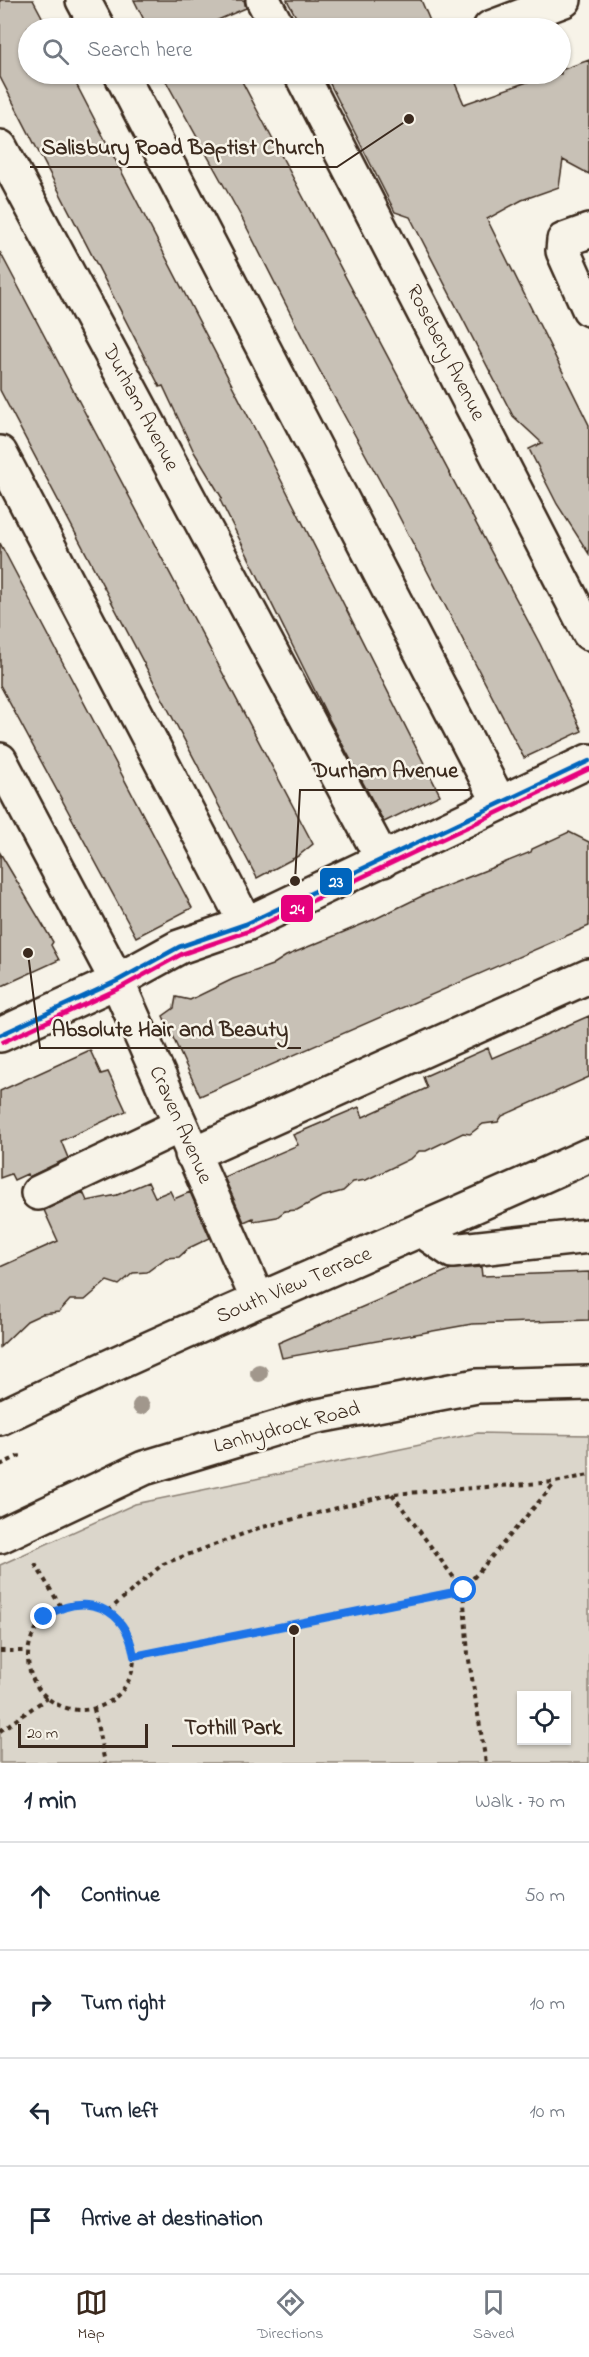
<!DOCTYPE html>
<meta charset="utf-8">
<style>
body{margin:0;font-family:"Indie Flower",sans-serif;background:#f2f2f3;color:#1f2937}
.controls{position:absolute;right:18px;bottom:18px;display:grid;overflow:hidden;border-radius:0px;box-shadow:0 2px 4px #0004}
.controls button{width:54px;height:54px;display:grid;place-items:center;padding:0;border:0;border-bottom:2px solid #e0e1e3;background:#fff;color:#1f2937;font:30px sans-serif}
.scale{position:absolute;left:18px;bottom:15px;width:130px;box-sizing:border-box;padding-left:6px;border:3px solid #3b2a1e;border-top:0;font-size:16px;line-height:21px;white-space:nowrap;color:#3b2a1e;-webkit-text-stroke:4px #f7f3e8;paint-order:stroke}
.stop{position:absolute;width:18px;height:18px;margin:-14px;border:4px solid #1a73e8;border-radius:50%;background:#fff}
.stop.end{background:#1a73e8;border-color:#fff;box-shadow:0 2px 6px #0008}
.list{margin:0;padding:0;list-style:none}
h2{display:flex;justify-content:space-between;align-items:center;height:78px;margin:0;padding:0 24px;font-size:26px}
h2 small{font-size:20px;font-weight:400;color:#747a83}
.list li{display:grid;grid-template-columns:39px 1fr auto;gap:18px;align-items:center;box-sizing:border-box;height:108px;padding:0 24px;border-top:2px solid #e0e1e3}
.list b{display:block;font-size:22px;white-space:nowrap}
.list em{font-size:20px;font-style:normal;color:#747a83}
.icon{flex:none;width:33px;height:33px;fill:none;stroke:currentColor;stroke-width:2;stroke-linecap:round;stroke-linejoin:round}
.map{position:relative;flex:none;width:589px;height:1763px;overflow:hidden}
.search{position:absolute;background:#fff;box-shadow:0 2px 4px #0004;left:18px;right:18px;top:18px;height:66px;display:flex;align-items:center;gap:15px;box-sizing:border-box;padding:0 21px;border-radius:33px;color:#747a83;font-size:22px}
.sheet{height:510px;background:#fff}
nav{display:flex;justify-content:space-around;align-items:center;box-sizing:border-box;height:84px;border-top:2px solid #e0e1e3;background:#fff;font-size:16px;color:#747a83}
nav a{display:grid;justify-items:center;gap:3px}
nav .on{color:#3b2a1e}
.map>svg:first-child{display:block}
.green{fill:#dbd6cb;stroke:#8b8074;stroke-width:1.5;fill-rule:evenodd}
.building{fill:#c8c1b6;stroke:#3b2a1e;stroke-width:1.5}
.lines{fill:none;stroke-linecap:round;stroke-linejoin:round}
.minor-casing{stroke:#3b2a1e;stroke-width:38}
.path{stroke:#3b2a1e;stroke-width:4;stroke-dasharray:4.5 4.5;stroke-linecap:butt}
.minor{stroke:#f7f3e8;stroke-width:33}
.bus-1-casing{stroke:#f7f3e8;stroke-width:9}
.bus-2-casing{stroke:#f7f3e8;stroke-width:9}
.bus-1{stroke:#0065bd;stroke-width:4.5}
.bus-2{stroke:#e5007d;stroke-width:4.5}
.tree{fill:#a1978c}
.route{stroke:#1a73e8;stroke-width:8}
.labels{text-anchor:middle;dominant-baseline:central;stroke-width:5;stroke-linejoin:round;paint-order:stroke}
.street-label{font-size:21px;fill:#3b2a1e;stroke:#f7f3e8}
.leader{fill:none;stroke:#3b2a1e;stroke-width:2}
.callout-dot{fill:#3b2a1e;stroke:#f7f3e8;stroke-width:2}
.callout-label{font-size:22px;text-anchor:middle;font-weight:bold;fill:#3b2a1e;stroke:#f7f3e8;stroke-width:5;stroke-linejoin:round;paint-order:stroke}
.line-badge{stroke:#f7f3e8;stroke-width:2}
.badge-label{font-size:16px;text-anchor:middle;font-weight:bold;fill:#fff}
</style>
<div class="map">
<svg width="589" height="1763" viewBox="0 0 589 1763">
<rect width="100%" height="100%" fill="#f7f3e8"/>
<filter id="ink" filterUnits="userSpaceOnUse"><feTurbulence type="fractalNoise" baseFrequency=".0167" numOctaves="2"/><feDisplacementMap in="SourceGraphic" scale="12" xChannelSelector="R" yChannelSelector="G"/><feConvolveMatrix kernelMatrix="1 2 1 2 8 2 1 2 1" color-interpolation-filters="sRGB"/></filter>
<g filter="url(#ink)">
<path class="green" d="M478,1433L589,1435V1763H0V1565L135,1504ZM522,1696H566V1740H522Z"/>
<path class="building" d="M0,0H33L48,28H28V74H71L275,468L440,795L384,822L329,719L220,500L222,498L194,452L163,386L160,387L0,77Z
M134,0H244L246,8L206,25L208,28H139L138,26L145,22Z
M287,0H421L433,28H302Z
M589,60V174L563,160L559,187L522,200L487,219L589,425V554L557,504L529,449L542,443L513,416L410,217L395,212L325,74H451L464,104L550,74H561V70Z
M162,74H238L540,644L582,731L524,758L392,503L315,362L243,220Z
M0,252L313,844L298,856L257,878L0,390Z
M0,543L192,908L136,937L0,685Z
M569,832L589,842V926L200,1096L163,1016L174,1008L176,997L190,1000L233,979L272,965L286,956L375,919L424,895L531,852L532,849Z
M0,853L53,942L51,945L59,960L0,987Z
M589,1016V1077L502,1116L498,1122L483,1124L470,1134L463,1133L426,1151H419L412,1158L366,1180L353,1182L343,1191L321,1197L297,1210L285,1211L277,1217L254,1221L253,1218L244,1222L224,1177L298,1145L293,1135L359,1107L363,1117L427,1088L423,1077L488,1048L492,1058Z
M90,1050L101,1074L108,1072L126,1111L61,1141L68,1158L29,1177L27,1174L14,1180L11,1174L0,1178V1091Z
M148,1182L155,1197L170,1191L174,1199L190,1192L210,1238L189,1248L179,1257L166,1258L147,1272L133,1273L119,1285L107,1281L85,1300H70L59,1312L42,1314L27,1321L0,1347V1267L58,1241L44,1210L83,1192L87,1201L117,1195Z
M481,1267L482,1276L589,1272V1320L472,1324L282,1358L278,1343L451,1269Z"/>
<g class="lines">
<g class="minor-casing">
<path id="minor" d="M83,0L98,28
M263,0L278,28
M490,28L564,0
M121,74L499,802
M301,74L589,633
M0,147L383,860
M589,231L564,240L563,251L589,309
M0,453L246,924
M0,760L117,981L258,1300
M0,1035L117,981L179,947L246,924L589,761
M192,1154L589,976
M38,1193L179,1126
M423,1231L452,1251L589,1236
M0,1418C194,1324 394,1244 589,1155
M0,1536L144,1468L313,1417L477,1386L589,1383"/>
</g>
<path class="path" d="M0,1465L19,1456L18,1453
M392,1494L463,1590L468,1654L486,1763
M35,1564L61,1607
M28 1657a53 53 0 1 1 106 0a53 53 0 1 1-106 0Z
M108,1611L163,1564L259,1528L392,1494L555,1482L589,1475
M0,1651H27
M134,1656L463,1590L555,1483
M94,1709L105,1763
M0,1731L47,1698"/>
<use href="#minor" class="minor"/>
<g class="bus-1-casing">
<path id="bus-1" d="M0,1035L117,981L179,947L246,924L589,761"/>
</g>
<g class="bus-2-casing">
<path id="bus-2" d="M3,1042L120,988L182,954L249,931L589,769"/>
</g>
<use href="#bus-1" class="bus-1"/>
<use href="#bus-2" class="bus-2"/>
</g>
<g class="tree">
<circle cx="259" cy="1373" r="9"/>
<circle cx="141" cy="1406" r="9"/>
</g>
</g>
<g class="lines" filter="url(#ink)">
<path class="route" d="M44,1617C86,1591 126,1607 134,1656L464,1590"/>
</g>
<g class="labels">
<g class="street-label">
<text transform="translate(445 353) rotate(63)">Rosebery Avenue</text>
<text transform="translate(140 408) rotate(62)">Durham Avenue</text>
<text transform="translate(180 1125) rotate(66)">Craven Avenue</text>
<text transform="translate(294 1286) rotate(-23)">South View Terrace</text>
<text transform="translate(287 1428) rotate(-15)">Lanhydrock Road</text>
</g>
</g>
<path class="leader" d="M409 119L337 167H30M295 881L300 790H470M28 953L40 1048H301M294 1630L294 1746H172"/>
<g class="callout-dot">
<circle cx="409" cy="119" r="6"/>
<circle cx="295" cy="881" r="6"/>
<circle cx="28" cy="953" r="6"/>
<circle cx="294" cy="1630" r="6"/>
</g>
<g class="callout-label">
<text x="183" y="154">Salisbury Road Baptist Church</text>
<text x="385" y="777">Durham Avenue</text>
<text x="170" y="1036">Absolute Hair and Beauty</text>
<text x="233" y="1734">Tothill Park</text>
</g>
<g class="line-badge">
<rect x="319" y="867" width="34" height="29" rx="6" fill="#0065bd"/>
<rect x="280" y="894" width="34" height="29" rx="6" fill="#e5007d"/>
</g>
<g class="badge-label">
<text x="336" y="887">23</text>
<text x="297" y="914">24</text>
</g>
</svg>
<div class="controls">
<button><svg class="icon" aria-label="locate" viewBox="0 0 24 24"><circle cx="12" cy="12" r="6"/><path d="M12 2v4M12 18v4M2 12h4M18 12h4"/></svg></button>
</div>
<div class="scale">20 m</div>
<div class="stop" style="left:464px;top:1590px"></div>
<div class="stop end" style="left:44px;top:1617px"></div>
<div class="search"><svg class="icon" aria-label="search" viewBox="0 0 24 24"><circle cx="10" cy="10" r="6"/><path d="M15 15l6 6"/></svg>Search here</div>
</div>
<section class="sheet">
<h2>1 min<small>Walk · 70 m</small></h2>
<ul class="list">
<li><svg class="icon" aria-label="ahead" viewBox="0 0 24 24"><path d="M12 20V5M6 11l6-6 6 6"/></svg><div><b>Continue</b></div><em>50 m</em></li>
<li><svg class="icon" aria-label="right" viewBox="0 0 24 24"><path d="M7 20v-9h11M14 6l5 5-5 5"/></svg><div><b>Turn right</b></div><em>10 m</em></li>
<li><svg class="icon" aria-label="left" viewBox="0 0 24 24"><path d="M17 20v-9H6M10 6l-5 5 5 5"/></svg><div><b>Turn left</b></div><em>10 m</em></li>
<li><svg class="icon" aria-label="arrive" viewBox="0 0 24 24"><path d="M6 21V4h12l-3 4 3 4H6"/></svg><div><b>Arrive at destination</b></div></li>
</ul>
</section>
<nav>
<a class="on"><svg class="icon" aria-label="map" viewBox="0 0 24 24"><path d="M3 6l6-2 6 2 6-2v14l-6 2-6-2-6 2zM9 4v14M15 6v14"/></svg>Map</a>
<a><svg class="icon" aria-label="directions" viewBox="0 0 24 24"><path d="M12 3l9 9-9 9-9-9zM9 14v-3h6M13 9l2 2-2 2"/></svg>Directions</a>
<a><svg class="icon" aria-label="saved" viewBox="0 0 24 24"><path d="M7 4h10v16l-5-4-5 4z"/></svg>Saved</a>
</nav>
